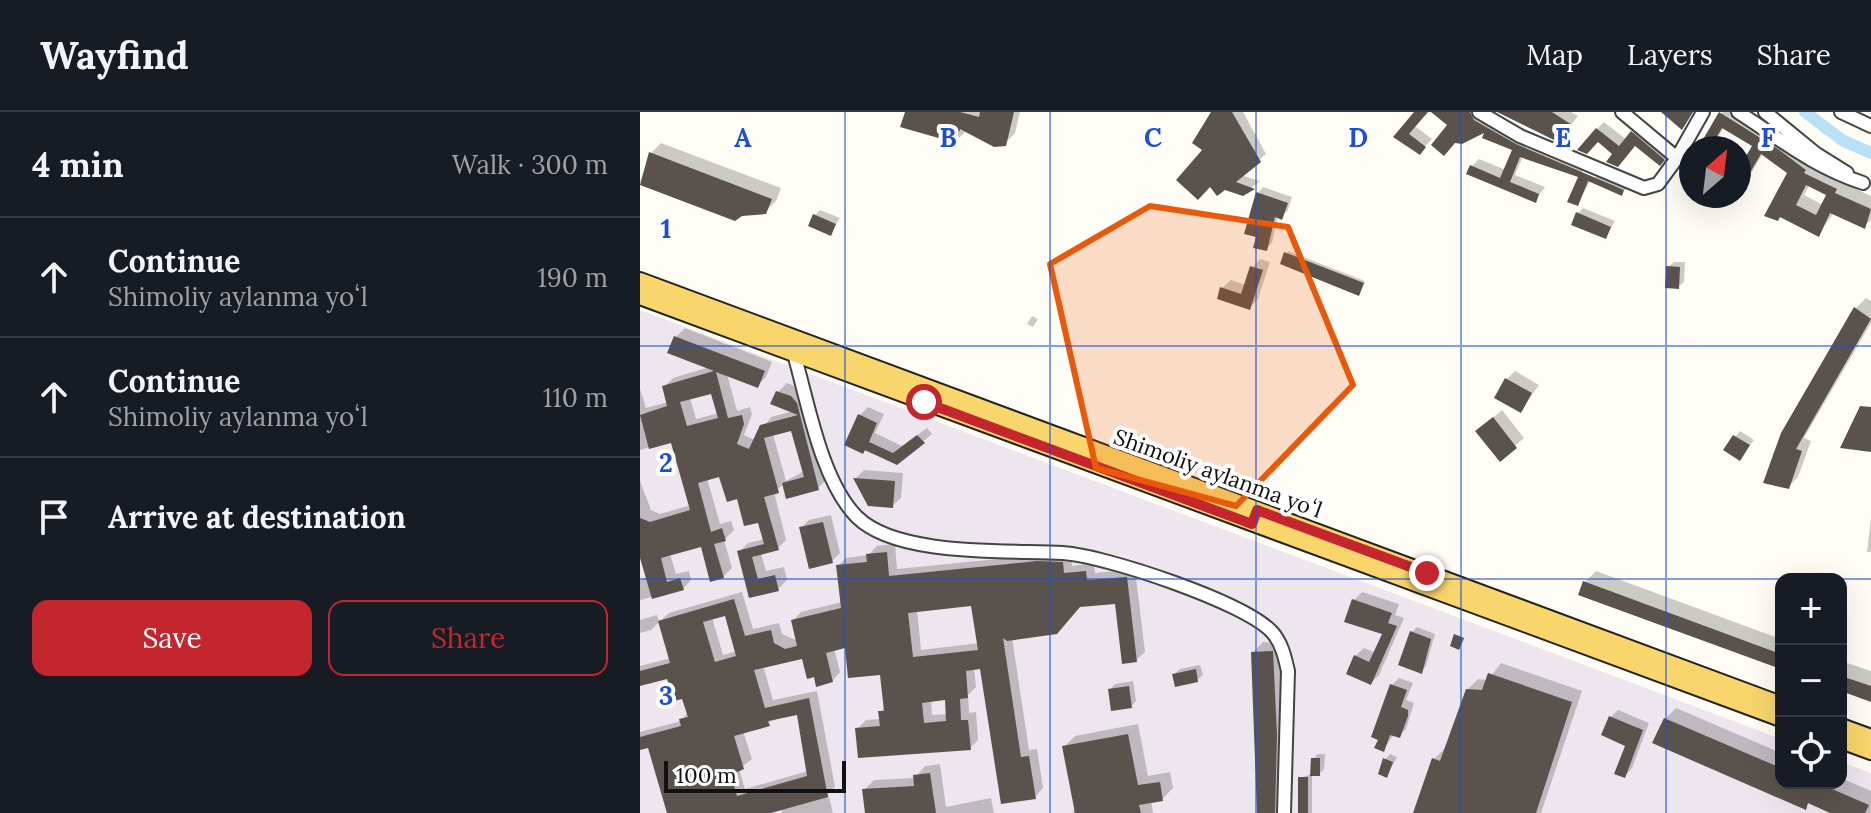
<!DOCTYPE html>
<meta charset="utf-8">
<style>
body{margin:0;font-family:Lora,serif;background:#242831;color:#f1f3f6}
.controls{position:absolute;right:24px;bottom:24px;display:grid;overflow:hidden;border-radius:16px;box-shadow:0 8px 32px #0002}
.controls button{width:72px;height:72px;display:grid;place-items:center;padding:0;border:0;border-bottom:2px solid #363941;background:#171b24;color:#f1f3f6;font:40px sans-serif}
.compass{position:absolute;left:1039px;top:24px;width:72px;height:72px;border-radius:50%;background:#171b24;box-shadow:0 8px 32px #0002;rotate:28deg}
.scale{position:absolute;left:24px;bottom:20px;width:182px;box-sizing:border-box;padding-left:8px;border:4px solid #111;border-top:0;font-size:22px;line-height:28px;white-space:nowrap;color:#111;-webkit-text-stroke:6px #fff;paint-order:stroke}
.stop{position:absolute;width:24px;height:24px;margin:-18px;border:6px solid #c4262e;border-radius:50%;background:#fff}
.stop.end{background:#c4262e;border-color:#fff;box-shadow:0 2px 8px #0008}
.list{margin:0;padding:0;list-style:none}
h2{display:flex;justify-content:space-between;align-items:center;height:104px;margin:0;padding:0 32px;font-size:34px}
h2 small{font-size:26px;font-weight:400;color:#9ea1a6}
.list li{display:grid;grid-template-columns:52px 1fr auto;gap:24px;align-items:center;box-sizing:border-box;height:120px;padding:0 32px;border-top:2px solid #363941}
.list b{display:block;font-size:30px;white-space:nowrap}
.list p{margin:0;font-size:26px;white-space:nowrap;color:#9ea1a6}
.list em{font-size:26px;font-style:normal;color:#9ea1a6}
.actions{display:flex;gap:16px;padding:24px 32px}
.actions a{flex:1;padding:18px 0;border:2px solid #c4262e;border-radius:16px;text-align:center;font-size:28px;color:#c4262e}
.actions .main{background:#c4262e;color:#fff}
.icon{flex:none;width:44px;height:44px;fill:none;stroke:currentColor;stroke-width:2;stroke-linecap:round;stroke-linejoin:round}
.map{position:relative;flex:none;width:1231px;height:701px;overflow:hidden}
header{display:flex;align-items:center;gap:48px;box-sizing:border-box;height:112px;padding:0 40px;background:#171b24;border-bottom:2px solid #363941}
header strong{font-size:38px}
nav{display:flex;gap:44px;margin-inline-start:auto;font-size:28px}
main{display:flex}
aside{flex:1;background:#171b24}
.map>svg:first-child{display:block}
.industrial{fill:#eee6ef}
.shadow{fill:#0003;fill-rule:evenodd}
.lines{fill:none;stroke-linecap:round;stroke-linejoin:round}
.canal{stroke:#b9e0f7;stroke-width:12}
.building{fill:#5a524d;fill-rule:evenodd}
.minor-casing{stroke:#444;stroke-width:16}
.major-casing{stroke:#222;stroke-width:20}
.minor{stroke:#fff;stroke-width:12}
.major{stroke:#f9d66b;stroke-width:16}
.route{stroke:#c4262e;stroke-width:10}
.marked{fill:#e8590c;fill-opacity:0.2;stroke:#e8590c;stroke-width:6;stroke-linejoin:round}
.grid{fill:none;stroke:#1d4ed8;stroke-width:2;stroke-opacity:0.55}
.labels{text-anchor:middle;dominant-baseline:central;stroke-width:8;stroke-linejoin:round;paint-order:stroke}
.street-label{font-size:22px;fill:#111;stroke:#fff}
.grid-label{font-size:26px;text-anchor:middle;font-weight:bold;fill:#1d4ed8;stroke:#fff;stroke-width:8;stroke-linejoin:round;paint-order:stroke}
</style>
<header>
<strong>Wayfind</strong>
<nav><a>Map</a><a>Layers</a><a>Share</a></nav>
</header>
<main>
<aside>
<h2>4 min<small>Walk · 300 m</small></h2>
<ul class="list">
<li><svg class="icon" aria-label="ahead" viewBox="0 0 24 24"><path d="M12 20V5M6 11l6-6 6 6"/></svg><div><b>Continue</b><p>Shimoliy aylanma yoʻl</p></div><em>190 m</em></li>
<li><svg class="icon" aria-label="ahead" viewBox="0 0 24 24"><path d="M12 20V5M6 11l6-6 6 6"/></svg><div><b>Continue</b><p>Shimoliy aylanma yoʻl</p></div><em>110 m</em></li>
<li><svg class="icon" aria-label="arrive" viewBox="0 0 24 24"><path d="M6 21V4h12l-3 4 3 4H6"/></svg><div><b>Arrive at destination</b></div></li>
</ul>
<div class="actions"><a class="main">Save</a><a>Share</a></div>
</aside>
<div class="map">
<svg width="1231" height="701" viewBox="0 0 1231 701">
<rect width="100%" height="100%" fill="#fffdf5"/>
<path class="industrial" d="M0,198L1141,627V671H1201V650L1231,661V701H0Z"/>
<path class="shadow" d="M267,0H380L375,21L365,31L326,19L316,29Z
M573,0H603L626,42L601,63L620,69L603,82L565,38Z
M776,0H786L775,14L792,27L780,40L756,25Z
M794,0H841L888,36L894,30L989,74L982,81L951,68L937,92L940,64L883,44L875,63L905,75L895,89L832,54L839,47L866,58L874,37L848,17L810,13ZM942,58L957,64L954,67L942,62Z
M862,0H931L938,4L919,28Z
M1083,0H1103L1205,67L1203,71L1231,84V108L1224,114L1194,101L1178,122L1141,103L1150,60L1123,41L1099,82V60L1115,33L1084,15L1071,36H1061ZM1170,72L1188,82L1183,93L1164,83Z
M964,10L987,28L999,14L1027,44L1020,51L996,32L975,42L957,17Z
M21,31L141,76L136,89L125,100L101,102L95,107L0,70L11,41Z
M623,75L652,85L647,100L638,104L632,131L626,137L618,124L606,121L618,81Z
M1085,84H1097L1091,89L1083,86Z
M943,96L975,109L966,125L938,101Z
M180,98L200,106L191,121L175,103Z
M648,139L725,169L721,179L642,151Z
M620,147L630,150L618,187L609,196L582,176L591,168L606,173L612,156Z
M1034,150H1045L1044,170L1038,175L1028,155Z
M1226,186L1231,189V211L1164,326L1171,329L1158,365L1148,375L1143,322L1216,196Z
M392,204L398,207L393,215L387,212Z
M45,216L132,250L126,265L117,274L87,262L97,299L110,295L112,302L104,323L115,328L131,305L153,299L138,280L147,271L160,276L187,367L178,376L144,372L134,380L146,428L138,436L121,441L126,459L144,455L147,468L138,477L111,484L99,440L108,431L125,427L119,408L81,362L67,366L80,412L91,409L94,418L84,428L92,456L83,465L62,433L30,442L36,462L49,459L51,468L43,477L0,488V468L8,465L0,439V369L11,398L20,402L51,393L33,328L0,338V277L6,296L28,290L24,275L33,266L70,255L30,240L36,225ZM73,279L79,301L56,307L50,286ZM153,317L164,359L146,369L133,322Z
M875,259L899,273L881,298L866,268Z
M228,295L244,302L235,321L262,334L287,316L292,322L257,351L206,332L220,303Z
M862,298L884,326L860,347L837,319Z
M1100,319L1114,328L1100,346L1086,337Z
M224,358L263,361L261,386L252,394L230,392L216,366Z
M191,403L200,441L192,449L161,416L169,408Z
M1231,406V440H1227Z
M255,432L257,457L407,442H431L432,454L454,451L455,461L495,457L505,540L496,548L477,490L440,493L372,526L389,638L397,637L403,676L395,685L342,555L334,556L336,575L328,583L329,601L336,600L338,628L330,636L217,617L226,608L241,607L240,600L245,595L241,561L207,533L194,536L200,560L192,569L164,545L123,554L133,588L177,579L195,675L188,682L193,701H142L141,696L126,701H29L9,633L0,636V620L41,609L48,600L44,584L29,564L0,572V554L31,546L20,509L29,501L102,480L113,517L139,511L142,522L158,529L153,509L161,500L202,490L198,454L206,446L228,443L237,434ZM333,492L339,531L281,538L277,498ZM86,501L97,539L83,543L72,505ZM306,586L308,602L292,603L291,588ZM158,600L168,659L105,677L99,657L112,647L103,619Z
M956,459L1141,527V555L945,470Z
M722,480L759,492L755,503L764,506L739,563L731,571L715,544L724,536L736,541L744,521L713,489Z
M17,503L19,510L11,518L0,521V508Z
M777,515L795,522L786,554L781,559L772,520Z
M623,530L644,532L645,689L651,701H619L613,540Z
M1201,549L1231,559V588L1201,577Z
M861,551L942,579L901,701H775L794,647L805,636L827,578L838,567L848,568Z
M560,553L563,563L557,568L535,562L540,557Z
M759,566L773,571L766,588L774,591L766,617L759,624L754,622L744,637L752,573Z
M493,569L496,589L491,594L470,577L475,572Z
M1036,596L1141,641V671H1201V666L1231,679V701H1195L1170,690L1165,695L1025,607Z
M978,598L1009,611L992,656L985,664L988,632L971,605Z
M498,612L508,664L530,660L533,676L522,687L511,689L513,701H433L435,692L424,635L435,624Z
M678,642H685L684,657L679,662H672V701H660V666L672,662L673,647Z
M750,642L757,645L747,664L745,648Z
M300,652L306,695L351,686L354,701H227L224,678L234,668L275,666L285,654Z"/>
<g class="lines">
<path class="canal" d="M1165,0L1202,28L1231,41"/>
</g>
<path class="building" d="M265,0H320L339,5L340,0H374L366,34L354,35L320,17L316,31L260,15Z
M571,0H592L621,50L596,70L615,77L603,84L585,78L577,84L570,75L558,88L536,68L562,38L552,31Z
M774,0H788L769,22L786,35L780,43L753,25Z
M791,0H830L834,8L876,32L984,78L982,84L948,69L938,94L927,90L938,65L880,45L870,70L899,82L896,91L826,62L830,53L860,66L872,38L842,26L844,21L822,32L815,31L804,44L791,33L807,13Z
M857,0H912L932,13L920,31Z
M1021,0H1053L1042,18Z
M1079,0L1138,37L1166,58L1164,61L1197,77L1195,81L1231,97L1225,117L1190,101L1179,125L1140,105L1138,109L1124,104L1147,61L1121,42L1099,79V56L1112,34L1082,16L1070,36H1058ZM1166,73L1186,83L1176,103L1156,93Z
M956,16L979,34L991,19L1025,48L1020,54L995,34L978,55L966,50L972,42L958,30L947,42L937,38Z
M9,40L132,87L126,102L102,104L95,109L0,73Z
M616,80L648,91L642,108L635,105L627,139L613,136L616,125L604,122Z
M936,100L971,115L966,127L931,113Z
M173,102L196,112L191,124L168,114Z
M644,140L724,171L719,184L640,152Z
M610,154L623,158L610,198L577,187L580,175L601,182Z
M1026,154L1040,155L1039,177L1025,176Z
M1214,195L1231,207L1156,337L1162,339L1149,377L1123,371L1141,321Z
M34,224L125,259L118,276L76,260L88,306L102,303L104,312L97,332L109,337L120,313L158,303L130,292L136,279L151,284L157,291L179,378L146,387L142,371L164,365L151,319L124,326L139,381L124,385L139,438L112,445L118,467L135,463L139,479L109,486L97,439L124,432L118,411L104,414L97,387L87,390L79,365L58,371L71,420L82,416L86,429L74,432L84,466L70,470L61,435L21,446L27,470L40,466L44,478L12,487L0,446V406L10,410L50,398L31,331L9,337L0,303L27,294L22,274L74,259L27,241ZM71,282L78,306L47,314L40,290Z
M865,266L892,281L881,301L854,286Z
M1220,294L1231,295V340L1200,336Z
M218,302L237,311L229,330L253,341L277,323L285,331L257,353L225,338L223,342L204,333Z
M853,305L877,336L860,350L835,319Z
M1093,323L1110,333L1100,349L1083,338Z
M213,366L255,369L253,396L228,394Z
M183,410L193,451L169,457L159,415Z
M247,440L249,464L397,449L423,450L424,461L446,459L447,468L487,465L497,550L482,552L475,492L440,495L417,522L367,529L363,526L381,645L389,644L396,687L361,692L340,557L326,559L328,586L320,587L321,608H328L331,638L218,646L215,616L240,614L238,599H244L240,563L208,566L205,536L186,541L193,570L176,575L174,565L167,567L162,547L114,558L125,596L169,586L188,685L131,701H27L8,636L0,638V625L41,614L39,607L48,605L42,587L34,589L27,567L0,574V559L30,551L18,509L94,487L105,524L131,518L134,531L145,537L157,534L151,508L201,496L196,453L227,450L226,442ZM331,494L338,538L273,545L268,501ZM85,504L96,544L75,550L63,510ZM305,588L306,609L284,611L282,591ZM157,603L167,664L97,684L91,663L104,657L94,624L130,614L128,609Z
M943,469L1141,542V557L938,483Z
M712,487L752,501L748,511L757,514L731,573L706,562L714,543L729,550L742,522L704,510Z
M770,519L791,527L782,562L758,553Z
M814,522L824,526L819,538L810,534Z
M633,539L637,623L635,701H617L611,540Z
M556,557L558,570L535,575L532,562Z
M848,561L932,590L896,701H773L792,646L800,649L826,577L842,578Z
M1201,564L1231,574V590L1201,579Z
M750,572L767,578L761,595L768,598V604L760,626L750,623L744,640L734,636L738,628L731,625Z
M489,574L492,596L471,599L468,577Z
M969,604L1003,618L985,666L974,662L985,634L961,623Z
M1024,606L1141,656V671L1185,674L1229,693L1225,701H1190L1168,691L1166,698L1012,631Z
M488,622L498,673L520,670L523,689L499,693L501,701H435L422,634Z
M671,646H680V664H670Z
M743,646L753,650L747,666L738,662Z
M290,661L296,701H225L222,677L274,674L273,663Z
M658,665H668V701H658Z"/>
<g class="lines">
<g class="minor-casing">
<path id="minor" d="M839,0L880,24L1004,76L1018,72L1037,46
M982,0L1037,46L1063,0
M1098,0C1142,28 1172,54 1223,71
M1125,0L1175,41L1207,61
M1201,0L1231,14
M154,242C168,290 181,369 217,405C257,445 369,438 423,441C466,444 604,490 632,520C642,531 645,546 648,559L644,701"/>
</g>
<g class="major-casing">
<path id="major" d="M0,169L1141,593
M0,184L1141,606
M1201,615L1231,626
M1201,628L1231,639"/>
</g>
<use href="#minor" class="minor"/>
<use href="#major" class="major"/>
</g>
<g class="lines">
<path class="route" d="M284,290L612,412L617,398L787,461"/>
</g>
<path class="marked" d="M510,94L648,115L713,273L596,394L456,356L410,152Z"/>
<path class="grid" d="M205,0V701M410,0V701M616,0V701M821,0V701M1026,0V701M0,234H1231M0,467H1141M1201,467H1231"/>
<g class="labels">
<g class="street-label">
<text transform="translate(578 361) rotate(20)">Shimoliy aylanma yoʻl</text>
</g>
</g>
<g class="grid-label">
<text x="103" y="35">A</text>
<text x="308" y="35">B</text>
<text x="513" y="35">C</text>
<text x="718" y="35">D</text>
<text x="923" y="35">E</text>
<text x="1128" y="35">F</text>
<text x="26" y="126">1</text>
<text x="26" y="360">2</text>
<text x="26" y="593">3</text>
</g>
</svg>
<div class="controls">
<button>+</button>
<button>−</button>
<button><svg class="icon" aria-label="locate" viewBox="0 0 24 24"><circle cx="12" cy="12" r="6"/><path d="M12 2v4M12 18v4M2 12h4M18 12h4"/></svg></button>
</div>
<svg class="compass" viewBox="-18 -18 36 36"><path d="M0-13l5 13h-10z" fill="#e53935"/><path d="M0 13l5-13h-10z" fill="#9ea1a6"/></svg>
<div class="scale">100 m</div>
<div class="stop" style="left:284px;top:290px"></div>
<div class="stop end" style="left:787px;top:461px"></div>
</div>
</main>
